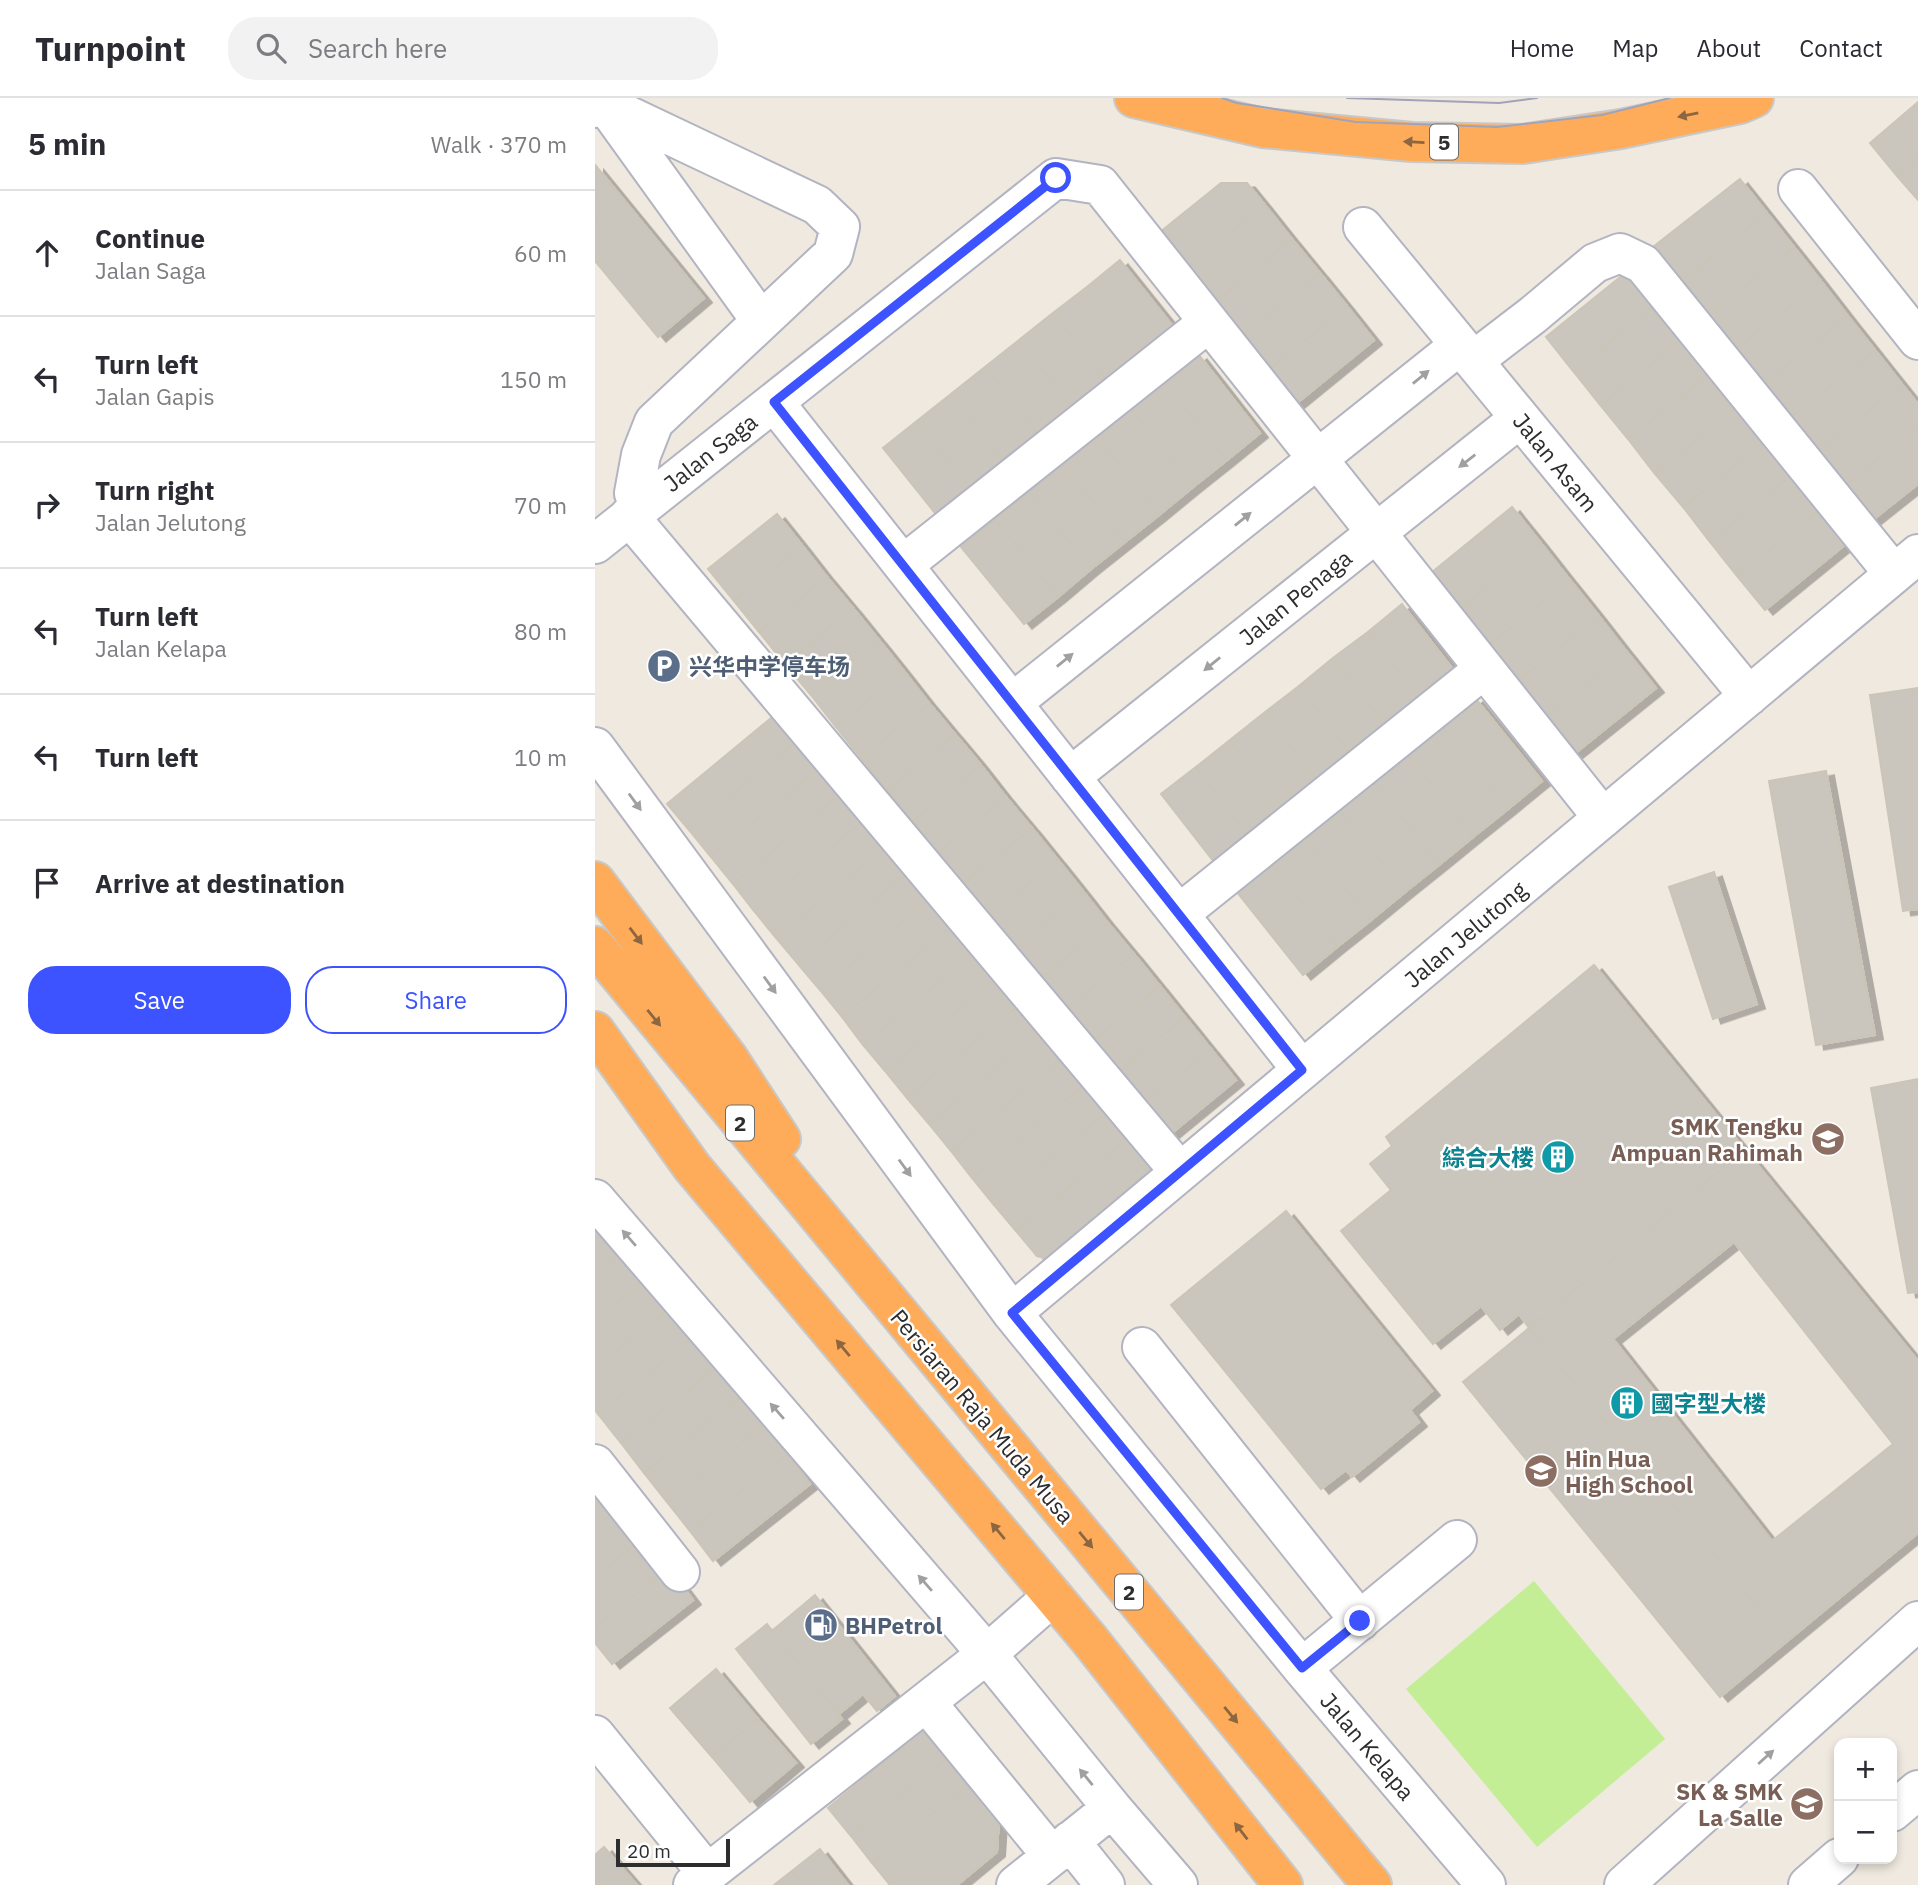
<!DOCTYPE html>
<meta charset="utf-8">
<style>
body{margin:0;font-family:"IBM Plex Sans","Noto Sans SC",sans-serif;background:#f2f2f3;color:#2b2b33}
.controls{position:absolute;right:21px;bottom:21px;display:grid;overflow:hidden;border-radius:14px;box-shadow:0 4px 10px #0003}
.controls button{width:63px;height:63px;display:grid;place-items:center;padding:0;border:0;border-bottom:2px solid #e1e1e2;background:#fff;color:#2b2b33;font:35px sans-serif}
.scale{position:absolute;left:21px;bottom:18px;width:114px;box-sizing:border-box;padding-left:7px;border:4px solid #2d2d2d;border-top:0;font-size:19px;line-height:24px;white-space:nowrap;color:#2d2d2d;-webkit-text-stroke:5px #fff;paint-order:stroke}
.stop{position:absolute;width:21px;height:21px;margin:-16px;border:5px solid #3c53ff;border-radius:50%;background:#fff}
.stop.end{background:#3c53ff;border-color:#fff;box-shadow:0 2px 7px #0008}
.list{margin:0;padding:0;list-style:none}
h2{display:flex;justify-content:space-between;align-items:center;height:91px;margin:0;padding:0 28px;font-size:30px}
h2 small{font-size:23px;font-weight:400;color:#7c7c81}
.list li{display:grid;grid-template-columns:46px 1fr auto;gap:21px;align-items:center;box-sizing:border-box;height:126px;padding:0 28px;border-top:2px solid #e1e1e2}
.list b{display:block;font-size:26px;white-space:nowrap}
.list p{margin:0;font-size:23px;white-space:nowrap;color:#7c7c81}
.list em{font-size:23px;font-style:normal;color:#7c7c81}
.actions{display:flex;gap:14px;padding:21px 28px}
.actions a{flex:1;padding:16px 0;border:2px solid #3c53ff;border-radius:28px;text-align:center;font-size:24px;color:#3c53ff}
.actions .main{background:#3c53ff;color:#fff}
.icon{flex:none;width:38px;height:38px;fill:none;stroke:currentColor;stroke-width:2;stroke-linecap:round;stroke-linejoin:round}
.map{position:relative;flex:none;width:1323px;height:1787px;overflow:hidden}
header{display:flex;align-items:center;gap:42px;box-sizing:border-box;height:98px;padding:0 35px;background:#fff;border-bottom:2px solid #e1e1e2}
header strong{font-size:33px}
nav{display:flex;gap:38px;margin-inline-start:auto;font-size:24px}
.search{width:490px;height:63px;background:#f2f2f3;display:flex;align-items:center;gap:18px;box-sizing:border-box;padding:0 24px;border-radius:28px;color:#7c7c81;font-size:26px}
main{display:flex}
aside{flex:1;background:#fff}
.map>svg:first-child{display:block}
.pitch{fill:#c3ee95}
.building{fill:#cac6be;stroke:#cbc5b8;stroke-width:2;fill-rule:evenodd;filter:url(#shadow)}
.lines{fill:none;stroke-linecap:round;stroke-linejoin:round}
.minor-casing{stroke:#b3b4c1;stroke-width:42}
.highway-casing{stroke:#c8c8c8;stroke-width:42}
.minor{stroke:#fff;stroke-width:38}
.highway{stroke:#ffac5a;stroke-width:38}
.tram{stroke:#a1a3b8;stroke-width:2}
.oneway{fill:#8c6641}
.oneway2{fill:#a0a0a0}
.route{stroke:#3c53ff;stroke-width:9}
.labels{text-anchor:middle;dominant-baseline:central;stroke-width:5;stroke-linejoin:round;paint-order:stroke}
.shield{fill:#fff;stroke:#6c6c6c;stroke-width:2}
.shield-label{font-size:21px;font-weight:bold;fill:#2d2d2d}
.street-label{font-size:23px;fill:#2d2d2d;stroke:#fff}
.service-label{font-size:23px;font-weight:bold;fill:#4e5e75;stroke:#fff;text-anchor:start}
.education-label{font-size:23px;font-weight:bold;fill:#785e54;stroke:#fff;text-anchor:end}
.culture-label{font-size:23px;font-weight:bold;fill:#0d838f;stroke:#fff;text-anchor:end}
</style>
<header>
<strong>Turnpoint</strong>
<div class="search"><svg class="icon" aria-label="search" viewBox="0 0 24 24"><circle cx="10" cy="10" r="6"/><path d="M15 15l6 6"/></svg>Search here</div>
<nav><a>Home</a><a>Map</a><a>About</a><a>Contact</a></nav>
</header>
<main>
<aside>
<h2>5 min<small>Walk · 370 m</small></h2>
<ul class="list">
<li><svg class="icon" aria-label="ahead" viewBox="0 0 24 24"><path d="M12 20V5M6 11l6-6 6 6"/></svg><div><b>Continue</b><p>Jalan Saga</p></div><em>60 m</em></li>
<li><svg class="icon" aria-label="left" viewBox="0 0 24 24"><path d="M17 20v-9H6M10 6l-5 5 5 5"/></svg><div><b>Turn left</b><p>Jalan Gapis</p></div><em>150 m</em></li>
<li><svg class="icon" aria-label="right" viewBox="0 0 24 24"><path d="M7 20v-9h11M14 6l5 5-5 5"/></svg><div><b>Turn right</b><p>Jalan Jelutong</p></div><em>70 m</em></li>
<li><svg class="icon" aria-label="left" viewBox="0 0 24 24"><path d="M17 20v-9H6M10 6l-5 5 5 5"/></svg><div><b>Turn left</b><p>Jalan Kelapa</p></div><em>80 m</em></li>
<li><svg class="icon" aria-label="left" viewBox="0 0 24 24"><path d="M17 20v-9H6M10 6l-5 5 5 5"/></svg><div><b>Turn left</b></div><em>10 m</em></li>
<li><svg class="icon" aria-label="arrive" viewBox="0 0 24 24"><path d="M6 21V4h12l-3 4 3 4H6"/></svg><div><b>Arrive at destination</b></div></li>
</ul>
<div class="actions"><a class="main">Save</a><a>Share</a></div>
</aside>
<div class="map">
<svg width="1323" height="1787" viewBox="0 0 1323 1787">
<defs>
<filter id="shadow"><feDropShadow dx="8" dy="4.5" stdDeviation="0" flood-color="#0004"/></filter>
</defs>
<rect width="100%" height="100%" fill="#efe9df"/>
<path class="pitch" d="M939,1483L1070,1641L942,1749L811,1591Z"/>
<path class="building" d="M1323,4V60L1302,78L1275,45Z
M1323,60V102L1302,78Z
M1,68L109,200L63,239L0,163Z
M1145,81L1172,115L1085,184L1058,149Z
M626,85H652L670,107L588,174L559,139Z
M670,107L697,141L615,208L588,174Z
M1172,115L1199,149L1113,218L1085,184Z
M697,141L725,175L642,242L615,208Z
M1199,149L1226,183L1140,252L1113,218Z
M525,162L581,232L547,259L492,189Z
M1034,172L1061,207L978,273L951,239Z
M725,175L752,208L670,275L642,242Z
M1226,183L1253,218L1167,287L1140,252Z
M492,189L547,259L514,286L458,215Z
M1061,207L1088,240L1006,308L978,273Z
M752,208L779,242L697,309L670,275Z
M458,215L514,286L479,313L424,242Z
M1253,218L1280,252L1194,321L1167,287Z
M1088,240L1116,275L1033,341L1006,308Z
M424,242L479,313L446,340L390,269Z
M1280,252L1307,286L1221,355L1194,321Z
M604,257L665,335L632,362L569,284Z
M390,269L446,340L411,367L356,296Z
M1116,275L1143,308L1060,376L1033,341Z
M569,284L632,362L598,389L536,311Z
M1307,286L1323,306V329L1248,389L1221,355Z
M356,296L411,367L378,394L322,323Z
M1143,308L1170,343L1088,409L1060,376Z
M536,311L598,389L564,417L502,339Z
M322,323L378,394L344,420L288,350Z
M1323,329V386L1275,424L1248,389Z
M502,339L564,417L530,444L468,366Z
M1170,343L1197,377L1115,444L1088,409Z
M468,366L530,444L496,471L434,394Z
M1197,377L1225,411L1142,478L1115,444Z
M434,394L496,471L463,499L401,421Z
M917,409L946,445L859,516L830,480Z
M1225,411L1252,445L1170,512L1142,478Z
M182,416L207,447L139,503L113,471Z
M401,421L463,499L429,526L366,449Z
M946,445L975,482L888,552L859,516Z
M207,447L232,479L164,534L139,503Z
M232,479L258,510L190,566L164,534Z
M975,482L1004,518L916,588L888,552Z
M807,506L864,579L829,606L773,534Z
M258,510L284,542L216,597L190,566Z
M1004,518L1032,554L945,624L916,588Z
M773,534L829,606L795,633L738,560Z
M284,542L309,573L241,629L216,597Z
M1032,554L1061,590L974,660L945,624Z
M738,560L795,633L760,661L704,588Z
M309,573L334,605L266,660L241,629Z
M704,588L760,661L726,687L669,615Z
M1323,590V811L1308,813L1275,597Z
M880,600L947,683L913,711L846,627Z
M334,605L360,636L292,692L266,660Z
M187,611L208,638L94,732L72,706Z
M669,615L726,687L691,714L635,642Z
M846,627L913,711L878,739L812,655Z
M360,636L386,667L318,723L292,692Z
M208,638L230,665L116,759L94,732Z
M635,642L691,714L657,742L601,669Z
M812,655L878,739L845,766L778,683Z
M230,665L252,691L138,786L116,759Z
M386,667L411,699L343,755L318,723Z
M601,669L657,742L623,769L566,696Z
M1231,673L1280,937L1221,947L1174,683Z
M778,683L845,766L810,794L744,710Z
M252,691L274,718L159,813L138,786Z
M411,699L437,730L368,786L343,755Z
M744,710L810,794L776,822L709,738Z
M274,718L296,745L181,840L159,813Z
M437,730L463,762L394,818L368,786Z
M709,738L776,822L742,849L675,765Z
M296,745L317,771L203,866L181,840Z
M463,762L488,793L420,849L394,818Z
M675,765L742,849L708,877L641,793Z
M317,771L339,798L225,892L203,866Z
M1119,774L1162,906L1118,921L1074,789Z
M488,793L513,825L445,881L420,849Z
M339,798L361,825L247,919L225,892Z
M361,825L383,852L268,947L247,919Z
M513,825L539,856L470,912L445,881Z
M383,852L404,878L290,973L268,947Z
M539,856L565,888L496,944L470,912Z
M999,867L1150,1052L934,1230L924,1216L905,1232L886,1208L838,1246L746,1133L796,1092L775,1066L797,1048L791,1039Z
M404,878L426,905L312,1000L290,973Z
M565,888L590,919L522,975L496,944Z
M426,905L448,931L334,1026L312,1000Z
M590,919L616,951L547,1007L522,975Z
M448,931L470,958L356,1053L334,1026Z
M616,951L641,982L573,1038L547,1007Z
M470,958L492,985L377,1080L356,1053Z
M1323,981V1194L1313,1195L1276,990Z
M492,985L514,1012L399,1107L377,1080Z
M514,1012L536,1038L421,1133L399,1107Z
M536,1038L567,1076L462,1163L442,1158L421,1133Z
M1150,1052L1323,1263V1435L1191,1544L934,1230ZM1139,1144L1298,1346L1177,1443L1018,1241Z
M691,1113L837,1293L815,1312L824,1324L757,1379L751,1372L726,1391L576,1207Z
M0,1127L30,1150L0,1174Z
M30,1150L53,1180L0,1222V1174Z
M53,1180L76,1209L0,1270V1222Z
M76,1209L99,1239L3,1316L0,1312V1270Z
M934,1230L1191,1544L1125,1599L868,1284Z
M99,1239L123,1268L26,1345L3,1316Z
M123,1268L146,1298L49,1375L26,1345Z
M146,1298L169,1327L72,1404L49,1375Z
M169,1327L192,1356L95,1433L72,1404Z
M192,1356L215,1386L118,1463L95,1433Z
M0,1379L25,1409L0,1429Z
M25,1409L49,1440L0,1479V1429Z
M49,1440L74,1470L0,1529V1479Z
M74,1470L98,1502L17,1566L0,1545V1529Z
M220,1497L300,1598L282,1613L268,1596L244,1616L177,1533Z
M172,1526L247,1621L216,1646L141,1551Z
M121,1571L163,1621L117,1659L75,1610Z
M163,1621L201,1665L155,1704L117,1659Z
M330,1630L353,1659L256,1738L233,1710Z
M353,1659L375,1685L277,1765L256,1738Z
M375,1685L404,1722L402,1754L362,1787H295L277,1765Z
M9,1749L42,1787H0V1757Z
M225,1751L253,1787H208L197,1773Z
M197,1773L208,1787H179Z"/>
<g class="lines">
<g class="minor-casing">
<path id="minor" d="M0,10L11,7L222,107L245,129L238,156L59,324L46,357L39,395L51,405
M14,12L166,223
M1203,91L1323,242
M768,129L1154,598
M878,263L938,217L1000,165L1025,155L1048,166L1299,476
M179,304L707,972
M34,418L585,1074
M0,446L461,80L505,87L1008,720
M308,467L614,224
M417,605L865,247
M0,649L417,1215L707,1570L891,1787
M475,679L925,320
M584,816L889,571
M0,1101L392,1556L517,1710L583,1787
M417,1215L1323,456
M547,1249L765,1523
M0,1366L85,1474
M707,1570L862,1442
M331,1604L457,1758
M0,1637L112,1775
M1297,1714L1323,1692
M475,1743L510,1787
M98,1787L392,1556L458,1498
M421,1787L517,1710
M1029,1787L1323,1523
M1213,1787L1244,1760"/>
</g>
<g class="highway-casing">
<path id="highway" d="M539,0L668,30L817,44L928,46L1026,31L1145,6L1159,0
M0,783L134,961L186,1041
M0,848L777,1787
M0,933L97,1069L494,1541L688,1787"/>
</g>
<use href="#minor" class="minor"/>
<use href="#highway" class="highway"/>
<path class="tram" d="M627,0L642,5L761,24L902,29L1007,17L1075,0
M752,0L904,5L942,0"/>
</g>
<defs><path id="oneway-solid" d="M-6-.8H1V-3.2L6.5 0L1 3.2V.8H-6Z" transform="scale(1.75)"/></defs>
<g class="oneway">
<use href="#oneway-solid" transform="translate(1093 17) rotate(168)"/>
<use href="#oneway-solid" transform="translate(819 44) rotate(-177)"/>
<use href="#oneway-solid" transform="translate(41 838) rotate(53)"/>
<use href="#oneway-solid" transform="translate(59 920) rotate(51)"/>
<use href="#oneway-solid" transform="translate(248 1250) rotate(-130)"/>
<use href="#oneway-solid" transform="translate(403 1433) rotate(-130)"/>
<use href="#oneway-solid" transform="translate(491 1442) rotate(50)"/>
<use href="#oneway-solid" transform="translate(636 1617) rotate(50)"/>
<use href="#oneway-solid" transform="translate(646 1733) rotate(-128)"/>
</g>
<g class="oneway2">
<use href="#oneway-solid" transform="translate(826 279) rotate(-39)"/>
<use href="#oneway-solid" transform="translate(872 363) rotate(142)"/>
<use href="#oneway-solid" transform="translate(648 421) rotate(-39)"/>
<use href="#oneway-solid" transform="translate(470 562) rotate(-39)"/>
<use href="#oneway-solid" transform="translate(617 566) rotate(141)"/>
<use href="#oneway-solid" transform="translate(40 704) rotate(54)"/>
<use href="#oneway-solid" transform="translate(175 887) rotate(54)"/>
<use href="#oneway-solid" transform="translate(310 1070) rotate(54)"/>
<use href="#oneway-solid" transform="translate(34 1140) rotate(-131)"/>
<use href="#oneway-solid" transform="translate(182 1313) rotate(-131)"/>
<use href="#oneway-solid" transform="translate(330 1485) rotate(-131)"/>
<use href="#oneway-solid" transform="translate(1171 1659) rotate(-42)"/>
<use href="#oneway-solid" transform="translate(491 1679) rotate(-129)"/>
</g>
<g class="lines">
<path class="route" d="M461,80L179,304L707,972L417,1215L707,1570L765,1523"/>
</g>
<defs>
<g id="parking-disc" transform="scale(1.75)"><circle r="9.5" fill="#5c6f8a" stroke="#fff"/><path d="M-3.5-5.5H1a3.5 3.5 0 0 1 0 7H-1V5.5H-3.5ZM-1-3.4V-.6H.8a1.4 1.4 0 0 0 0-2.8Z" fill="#fff"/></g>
<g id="school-disc" transform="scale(1.75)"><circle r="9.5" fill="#8d6e63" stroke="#fff"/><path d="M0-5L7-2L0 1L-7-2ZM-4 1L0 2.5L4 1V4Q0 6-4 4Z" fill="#fff"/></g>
<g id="building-disc" transform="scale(1.75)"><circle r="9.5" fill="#0f9aa8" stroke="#fff"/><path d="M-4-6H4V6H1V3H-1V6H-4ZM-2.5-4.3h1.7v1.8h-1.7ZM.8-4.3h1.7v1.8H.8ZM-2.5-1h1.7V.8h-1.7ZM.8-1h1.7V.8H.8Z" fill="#fff"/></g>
<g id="fuel-disc" transform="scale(1.75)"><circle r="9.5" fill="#5c6f8a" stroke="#fff"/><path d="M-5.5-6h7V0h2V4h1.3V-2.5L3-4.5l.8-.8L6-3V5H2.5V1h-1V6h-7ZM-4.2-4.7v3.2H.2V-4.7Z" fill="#fff"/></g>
</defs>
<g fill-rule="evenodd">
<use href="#parking-disc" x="69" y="568"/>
<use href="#school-disc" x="1233" y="1041"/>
<use href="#building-disc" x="963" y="1059"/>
<use href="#building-disc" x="1032" y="1305"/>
<use href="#school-disc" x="946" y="1373"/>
<use href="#fuel-disc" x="226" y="1527"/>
<use href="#school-disc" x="1212" y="1706"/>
</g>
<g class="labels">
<g class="shield">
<rect x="835" y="26.5" width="28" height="35" rx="5"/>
<rect x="131" y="1007.5" width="28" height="35" rx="5"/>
<rect x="520" y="1476.5" width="28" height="35" rx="5"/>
</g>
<g class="shield-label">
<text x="849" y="44">5</text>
<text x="145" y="1025">2</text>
<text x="534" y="1494">2</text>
</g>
<g class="street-label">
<text transform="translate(115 354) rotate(-38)">Jalan Saga</text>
<text transform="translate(961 364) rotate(51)">Jalan Asam</text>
<text transform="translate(700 499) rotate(-39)">Jalan Penaga</text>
<text transform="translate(870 836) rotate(-40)">Jalan Jelutong</text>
<text transform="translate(388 1318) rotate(50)">Persiaran Raja Muda Musa</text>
<text transform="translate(773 1648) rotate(50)">Jalan Kelapa</text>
</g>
<g class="service-label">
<text x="94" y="568">兴华中学停车场</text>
<text x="250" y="1527">BHPetrol</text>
</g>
<g class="education-label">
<text x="1208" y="1028">SMK Tengku<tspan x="1208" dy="26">Ampuan Rahimah</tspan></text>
<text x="970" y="1360" text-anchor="start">Hin Hua<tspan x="970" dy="26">High School</tspan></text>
<text x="1188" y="1693">SK &amp; SMK<tspan x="1188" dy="26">La Salle</tspan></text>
</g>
<g class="culture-label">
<text x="939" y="1059">綜合大楼</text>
<text x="1056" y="1305" text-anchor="start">國字型大楼</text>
</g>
</g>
</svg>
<div class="controls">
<button>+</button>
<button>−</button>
</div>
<div class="scale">20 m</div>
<div class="stop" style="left:461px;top:80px"></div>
<div class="stop end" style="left:765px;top:1523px"></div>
</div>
</main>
